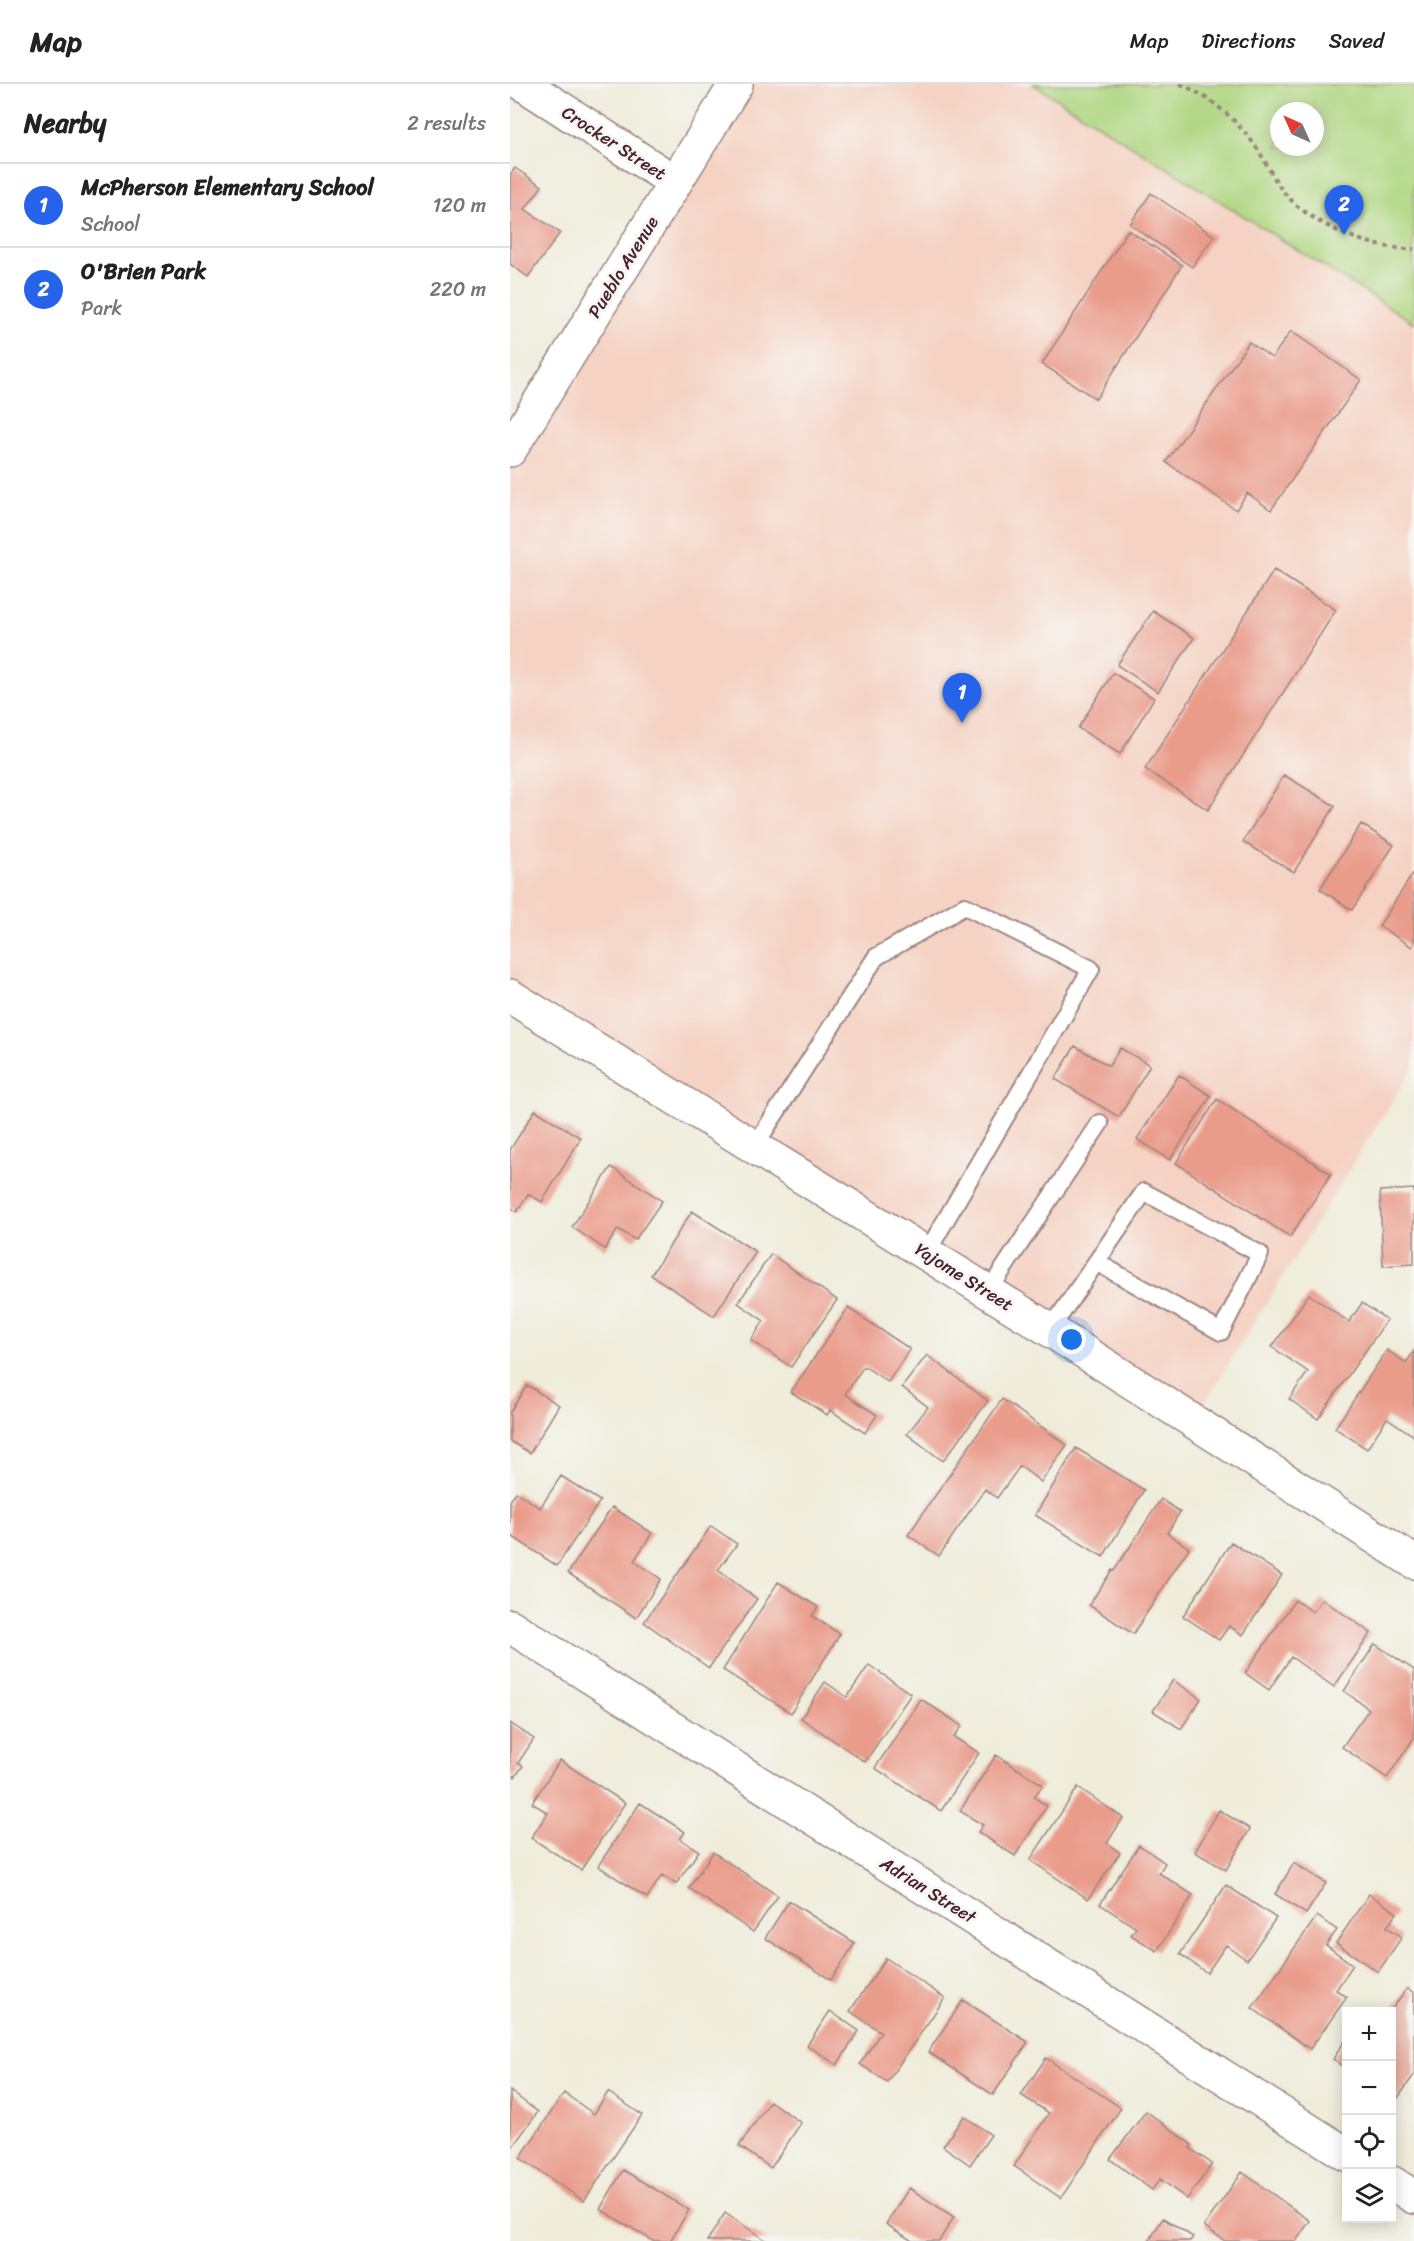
<!DOCTYPE html>
<meta charset="utf-8">
<style>
body{margin:0;font-family:Sriracha,sans-serif;background:#f6f6f6;color:#222}
.controls{position:absolute;right:18px;bottom:18px;display:grid;overflow:hidden;border-radius:0px;box-shadow:0 3px 15px #0003}
.controls button{width:54px;height:54px;display:grid;place-items:center;padding:0;border:0;border-bottom:2px solid #e0e0e0;background:#fff;color:#222;font:30px sans-serif}
.compass{position:absolute;left:760px;top:18px;width:54px;height:54px;border-radius:50%;background:#fff;box-shadow:0 3px 15px #0003;rotate:315deg}
.you{position:absolute;left:562px;top:1256px;width:21px;height:21px;margin:-15px;border:4px solid #fff;border-radius:50%;background:#1a73e8;box-shadow:0 0 0 9px #1a73e833}
.badge{display:grid;place-items:center;width:39px;height:39px;border-radius:50%;background:#2563eb;color:#fff;font-size:20px;font-weight:700}
.pin{position:absolute;translate:-50% -50px;filter:drop-shadow(0 2px 3px #0008)}
.pin::after{content:'';position:absolute;top:32px;width:21px;height:18px;background:inherit;clip-path:polygon(0 0,100% 0,50% 100%)}
.list{margin:0;padding:0;list-style:none}
h2{display:flex;justify-content:space-between;align-items:center;height:78px;margin:0;padding:0 24px;font-size:26px}
h2 small{font-size:20px;font-weight:400;color:#767676}
.list li{display:grid;grid-template-columns:39px 1fr auto;gap:18px;align-items:center;box-sizing:border-box;height:84px;padding:0 24px;border-top:2px solid #e0e0e0}
.list b{display:block;font-size:22px;white-space:nowrap}
.list p{margin:0;font-size:20px;white-space:nowrap;color:#767676}
.list em{font-size:20px;font-style:normal;color:#767676}
.icon{flex:none;width:33px;height:33px;fill:none;stroke:currentColor;stroke-width:2;stroke-linecap:round;stroke-linejoin:round}
.map{position:relative;flex:none;width:904px;height:2157px;overflow:hidden}
header{display:flex;align-items:center;gap:36px;box-sizing:border-box;height:84px;padding:0 30px;background:#fff;border-bottom:2px solid #e0e0e0}
header strong{font-size:28px}
nav{display:flex;gap:33px;margin-inline-start:auto;font-size:21px}
main{display:flex}
aside{flex:1;background:#fff}
.map>svg:first-child{display:block}
.built{fill:#f5d2c3}
.green{fill:#b0d782;stroke:#7d7b56;stroke-width:1.5;fill-rule:evenodd}
.building{fill:#ea9c8b}
.lines{fill:none;stroke-linecap:round;stroke-linejoin:round}
.service-casing{stroke:#9c8682;stroke-width:20}
.minor-casing{stroke:#9c8682;stroke-width:36}
.tertiary-casing{stroke:#9c8682;stroke-width:36}
.path{stroke:#9c8682;stroke-width:4;stroke-dasharray:4.5 4.5;stroke-linecap:butt}
.service{stroke:#fff;stroke-width:16}
.minor{stroke:#fff;stroke-width:33}
.tertiary{stroke:#fff;stroke-width:33}
.labels{text-anchor:middle;dominant-baseline:central;stroke-width:6;stroke-linejoin:round;paint-order:stroke}
.street-label{font-size:18px;fill:#4a1f2b;stroke:#f6f6f2}
</style>
<header>
<strong>Map</strong>
<nav><a>Map</a><a>Directions</a><a>Saved</a></nav>
</header>
<main>
<aside>
<h2>Nearby<small>2 results</small></h2>
<ul class="list">
<li><span class="badge">1</span><div><b>McPherson Elementary School</b><p>School</p></div><em>120 m</em></li>
<li><span class="badge">2</span><div><b>O'Brien Park</b><p>Park</p></div><em>220 m</em></li>
</ul>
</aside>
<div class="map">
<svg width="904" height="2157" viewBox="0 0 904 2157">
<rect width="100%" height="100%" fill="#f6f6f2"/>
<filter id="ink" filterUnits="userSpaceOnUse"><feTurbulence type="fractalNoise" baseFrequency=".0167" numOctaves="2"/><feDisplacementMap in="SourceGraphic" scale="12" xChannelSelector="R" yChannelSelector="G"/><feConvolveMatrix kernelMatrix="1 2 1 2 8 2 1 2 1" color-interpolation-filters="sRGB"/></filter>
<filter id="wash" filterUnits="userSpaceOnUse"><feTurbulence type="fractalNoise" baseFrequency=".008" numOctaves="4" result="noise"/><feDisplacementMap in="SourceGraphic" scale="24" xChannelSelector="R" yChannelSelector="G"/><feGaussianBlur stdDeviation="1.35" result="paint"/><feColorMatrix in="noise" values="0 0 0 0 0 0 0 0 0 0 0 0 0 0 0 0 0 1.4 0 .05"/><feComposite in="paint" operator="in"/></filter>
<g filter="url(#wash)">
<rect width="100%" height="100%" fill="#efecda"/>
<path class="built" d="M226,0H523L904,239V982L683,1337L0,912V366Z"/>
<path class="green" d="M523,0H904V239ZM769,27H805V63H769Z"/>
<g id="blocks">
<path class="building" d="M5,84L32,102L15,125L50,149L18,193L0,180V91Z
M641,109L704,152L682,183L620,140Z
M618,146L672,181L586,315L532,280Z
M781,247L851,296L761,426L737,409L726,426L656,378L739,258L762,274Z
M764,486L826,526L698,726L635,685Z
M643,527L684,554L648,608L607,581Z
M603,589L644,614L610,670L568,644Z
M774,691L825,722L784,788L733,758Z
M851,740L884,761L842,826L810,805Z
M904,788V859L902,863L869,842Z
M565,962L599,982L610,964L640,981L609,1033L545,995Z
M669,991L701,1012L660,1076L627,1055Z
M707,1015L821,1090L780,1153L666,1079Z
M25,1026L71,1054L32,1118L18,1110L7,1128L0,1123V1066Z
M101,1083L152,1117L125,1156L108,1145L95,1165L62,1143Z
M904,1105V1180L873,1182L870,1107Z
M182,1127L246,1168L204,1232L141,1191Z
M261,1170L327,1216L281,1283L241,1256L254,1237L228,1219Z
M799,1210L839,1238L852,1219L877,1236L808,1335L779,1315L798,1288L762,1263Z
M338,1224L400,1265L378,1298L354,1282L335,1310L367,1331L355,1349L320,1326L317,1331L281,1308Z
M877,1266L896,1279L904,1267V1352L877,1334L857,1365L825,1344Z
M417,1271L478,1317L433,1377L397,1350L418,1323L392,1303Z
M17,1301L49,1321L20,1369L0,1357V1328Z
M492,1315L557,1361L531,1398L510,1382L487,1414L475,1405L429,1472L398,1451Z
M566,1364L634,1406L593,1473L525,1431Z
M51,1392L90,1417L47,1482L0,1451V1417L6,1408L30,1424Z
M651,1415L670,1428L657,1449L679,1464L623,1550L579,1521L602,1486L604,1487Z
M102,1423L142,1449L124,1477L151,1495L126,1534L58,1489Z
M201,1442L227,1460L208,1486L247,1515L199,1584L134,1538Z
M721,1458L772,1491L733,1551L719,1542L709,1556L673,1532Z
M268,1498L308,1523L302,1532L330,1550L281,1629L213,1586Z
M812,1515L861,1549L824,1603L781,1573L759,1606L735,1589L785,1516L803,1528Z
M865,1560L904,1586V1654L877,1694L832,1663L859,1625L834,1607Z
M359,1581L401,1610L355,1678L291,1634L315,1598L337,1613Z
M663,1596L691,1615L671,1645L643,1627Z
M411,1615L452,1642L444,1653L469,1669L431,1727L365,1684Z
M0,1639L24,1655L8,1679L13,1682L5,1693L2,1691L0,1694Z
M486,1671L533,1701L524,1713L537,1722L505,1772L468,1748L473,1741L450,1727Z
M50,1676L115,1719L71,1786L21,1754L38,1729L22,1719Z
M568,1703L613,1734L597,1759L610,1769L578,1815L520,1776Z
M130,1719L175,1748L170,1755L189,1767L166,1800L152,1791L137,1814L88,1782Z
M709,1726L740,1745L716,1786L685,1768Z
M629,1761L655,1779L649,1789L683,1811L647,1867L621,1851L626,1844L590,1820Z
M203,1768L268,1812L243,1848L179,1804Z
M784,1779L816,1799L796,1830L765,1810Z
M716,1801L766,1834L737,1876L716,1861L697,1889L670,1870Z
M859,1810L887,1829L877,1843L892,1853L868,1888L826,1859Z
M279,1817L345,1859L321,1896L255,1854Z
M807,1832L827,1846L816,1861L843,1881L826,1906L837,1913L800,1965L742,1924Z
M376,1874L435,1914L377,1998L350,1980L371,1948L340,1927Z
M897,1904L904,1909V1991L885,2018L882,2016L880,1928Z
M453,1916L518,1958L483,2011L418,1968Z
M320,1927L349,1947L327,1981L297,1961Z
M836,1955V1985L823,1975Z
M536,1974L611,2024L551,2114L504,2082L539,2029L511,2011Z
M0,2007L28,2028L0,2066Z
M98,2008L132,2031L74,2117L10,2074L54,2009L84,2030Z
M260,2017L291,2039L261,2084L229,2062Z
M636,2027L682,2061L680,2064L702,2080L677,2115L650,2095L642,2106L600,2075Z
M454,2032L481,2051L460,2081L433,2062Z
M113,2086L179,2126L160,2157H143L90,2125Z
M732,2088L800,2137L786,2157H715L694,2142Z
M399,2104L444,2133L429,2157H402L376,2140Z
M215,2129L257,2157H197Z
M653,2134L683,2153L680,2157H639Z"/>
</g>
</g>
<g filter="url(#ink)">
<use href="#blocks" fill-opacity="0" stroke="#9c8682" stroke-width="1.5"/>
<g class="lines">
<g class="service-casing">
<path id="service" d="M244,1063L366,873L455,822L581,885L416,1170
M478,1208L590,1039
M540,1246L634,1108L750,1170L711,1248L586,1178"/>
</g>
<g class="minor-casing">
<path id="minor" d="M13,0L165,98
M0,912L540,1246L904,1478
M0,1542L836,2070
M882,2099L904,2113"/>
</g>
<g class="tertiary-casing">
<path id="tertiary" d="M0,366L226,0"/>
</g>
<path class="path" d="M670,0C699,12 726,35 744,60C755,75 762,93 773,107C799,141 862,166 904,165"/>
<use href="#service" class="service"/>
<use href="#minor" class="minor"/>
<use href="#tertiary" class="tertiary"/>
</g>
</g>
<g class="labels">
<g class="street-label">
<text transform="translate(104 59) rotate(33)">Crocker Street</text>
<text transform="translate(113 183) rotate(-58)">Pueblo Avenue</text>
<text transform="translate(454 1193) rotate(32)">Yajome Street</text>
<text transform="translate(418 1806) rotate(32)">Adrian Street</text>
</g>
</g>
</svg>
<div class="controls">
<button>+</button>
<button>−</button>
<button><svg class="icon" aria-label="locate" viewBox="0 0 24 24"><circle cx="12" cy="12" r="6"/><path d="M12 2v4M12 18v4M2 12h4M18 12h4"/></svg></button>
<button><svg class="icon" aria-label="layers" viewBox="0 0 24 24"><path d="M12 4l9 5-9 5-9-5zM3 14l9 5 9-5"/></svg></button>
</div>
<svg class="compass" viewBox="-18 -18 36 36"><path d="M0-13l5 13h-10z" fill="#e53935"/><path d="M0 13l5-13h-10z" fill="#767676"/></svg>
<div class="you"></div>
<div class="pin badge" style="left:452px;top:639px">1</div>
<div class="pin badge" style="left:834px;top:151px">2</div>
</div>
</main>
